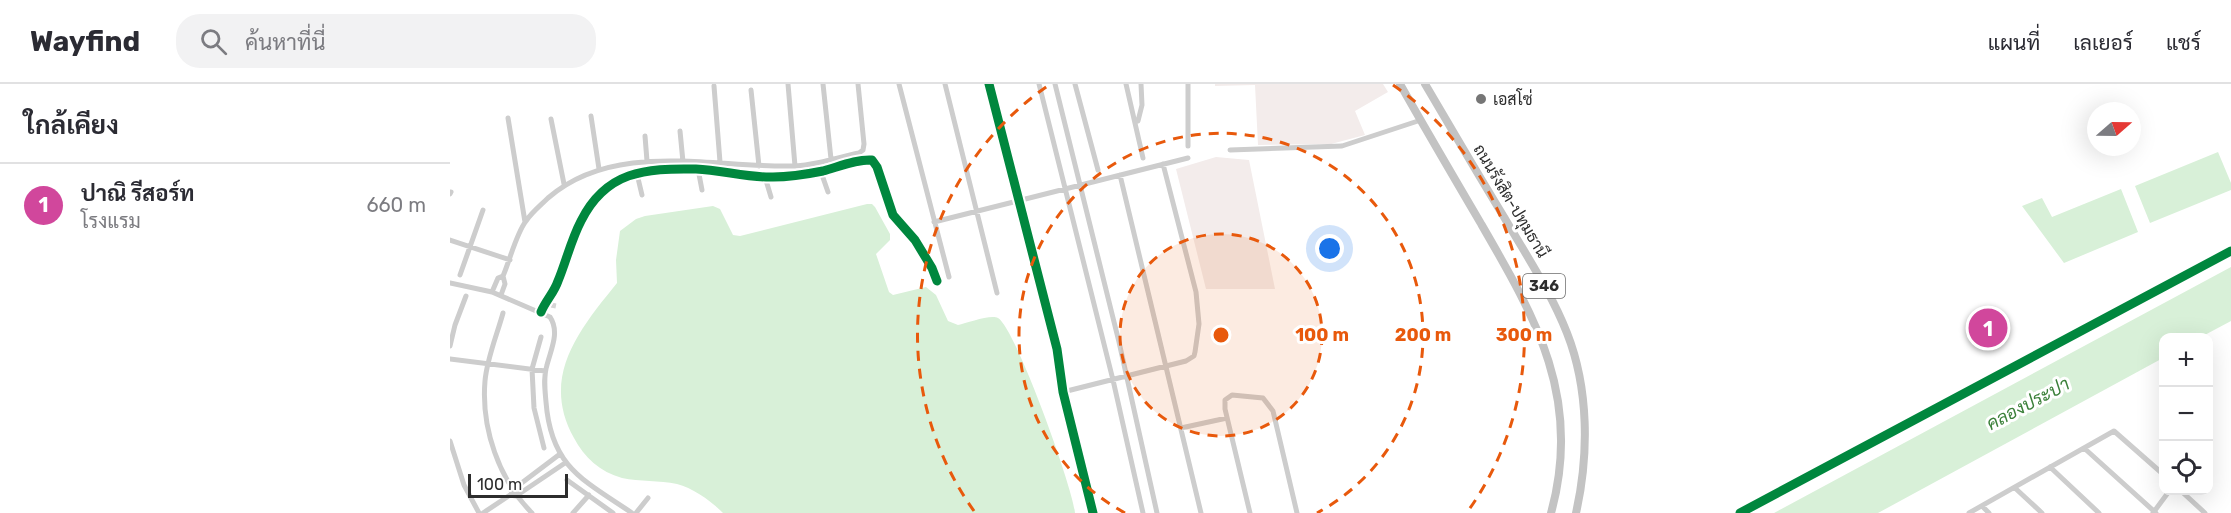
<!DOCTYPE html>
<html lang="th">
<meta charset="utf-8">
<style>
body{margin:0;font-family:Rubik,Sarabun,sans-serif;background:#f2f2f3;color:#2b2b33}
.controls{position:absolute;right:18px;bottom:18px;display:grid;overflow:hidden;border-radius:12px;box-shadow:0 6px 24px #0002}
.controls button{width:54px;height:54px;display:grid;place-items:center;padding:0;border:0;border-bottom:2px solid #e1e1e2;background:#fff;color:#2b2b33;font:30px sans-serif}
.compass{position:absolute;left:1637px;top:18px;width:54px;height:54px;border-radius:50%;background:#fff;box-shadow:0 6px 24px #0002;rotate:70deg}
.scale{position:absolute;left:18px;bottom:15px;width:100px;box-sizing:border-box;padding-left:6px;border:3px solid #2d2d2d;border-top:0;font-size:16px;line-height:21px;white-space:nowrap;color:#2d2d2d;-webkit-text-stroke:4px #fff;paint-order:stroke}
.you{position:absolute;left:880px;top:165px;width:21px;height:21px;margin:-15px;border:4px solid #fff;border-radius:50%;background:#1a73e8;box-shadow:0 0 0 9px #1a73e833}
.badge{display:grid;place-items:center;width:39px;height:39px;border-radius:50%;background:#111827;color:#fff;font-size:20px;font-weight:700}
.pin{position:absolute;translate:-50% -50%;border:3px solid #fff;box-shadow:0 2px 6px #0006}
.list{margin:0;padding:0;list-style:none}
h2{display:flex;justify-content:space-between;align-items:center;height:78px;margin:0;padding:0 24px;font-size:26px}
h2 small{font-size:20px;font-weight:400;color:#7c7c81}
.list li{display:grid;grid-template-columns:39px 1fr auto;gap:18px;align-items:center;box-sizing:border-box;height:84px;padding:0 24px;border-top:2px solid #e1e1e2}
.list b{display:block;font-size:22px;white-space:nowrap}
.list p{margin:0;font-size:20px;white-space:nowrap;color:#7c7c81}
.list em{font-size:20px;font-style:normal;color:#7c7c81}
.icon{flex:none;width:33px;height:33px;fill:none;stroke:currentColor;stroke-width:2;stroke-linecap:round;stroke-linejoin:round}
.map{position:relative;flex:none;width:1781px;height:429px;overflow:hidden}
header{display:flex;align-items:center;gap:36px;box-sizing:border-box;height:84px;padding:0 30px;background:#fff;border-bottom:2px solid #e1e1e2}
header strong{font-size:28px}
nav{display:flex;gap:33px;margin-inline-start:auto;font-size:21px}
.search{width:420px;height:54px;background:#f2f2f3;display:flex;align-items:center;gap:15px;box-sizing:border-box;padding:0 21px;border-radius:24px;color:#7c7c81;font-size:22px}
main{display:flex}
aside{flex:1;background:#fff}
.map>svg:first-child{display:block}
.green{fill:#f3eceb}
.water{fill:#d8f0d8}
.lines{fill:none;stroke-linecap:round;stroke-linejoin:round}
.minor-tunnel{stroke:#d5d5d5;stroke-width:5;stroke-dasharray:5 2.5;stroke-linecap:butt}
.minor{stroke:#cdcdcd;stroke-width:5}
.primary{stroke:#c3c3c3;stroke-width:8}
.cycleway-casing{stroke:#fff;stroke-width:13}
.cycleway{stroke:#00873e;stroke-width:9}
.ring{fill:none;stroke:#e8590c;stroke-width:3;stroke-dasharray:10 8}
.poi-dot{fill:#767676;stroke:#fff;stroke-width:2}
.labels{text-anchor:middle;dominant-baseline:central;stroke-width:6;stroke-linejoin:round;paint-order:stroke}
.shield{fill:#fff;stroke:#6c6c6c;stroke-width:1.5}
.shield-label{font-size:15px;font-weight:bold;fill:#2d2d2d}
.poi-label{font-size:16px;fill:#2d2d2d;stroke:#fff;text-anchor:start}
.street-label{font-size:16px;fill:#2d2d2d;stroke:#fff}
.water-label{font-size:18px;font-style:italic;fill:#3b803a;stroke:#fff}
.centre{fill:#e8590c;stroke:#fff;stroke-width:3}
.ring-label{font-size:18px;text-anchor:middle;font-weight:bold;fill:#e8590c;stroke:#fff;stroke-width:6;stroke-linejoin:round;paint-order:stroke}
</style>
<header>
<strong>Wayfind</strong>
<div class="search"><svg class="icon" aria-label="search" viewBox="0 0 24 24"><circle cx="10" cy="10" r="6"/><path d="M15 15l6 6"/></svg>ค้นหาที่นี่</div>
<nav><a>แผนที่</a><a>เลเยอร์</a><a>แชร์</a></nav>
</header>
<main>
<aside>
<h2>ใกล้เคียง<small></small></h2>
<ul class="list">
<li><span class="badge" style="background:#d1479c">1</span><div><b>ปาณิ รีสอร์ท</b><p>โรงแรม</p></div><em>660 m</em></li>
</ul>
</aside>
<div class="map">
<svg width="1781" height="429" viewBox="0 0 1781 429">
<rect width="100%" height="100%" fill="#fff"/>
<path class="green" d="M765,0H933L938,8L905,27L915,51L881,60L808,61L805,1L765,2Z
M766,73L799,76L825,205H756L726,85Z"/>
<path class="water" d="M1768,68L1781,99V106L1700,139L1685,102Z
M1671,105L1688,148L1614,179L1572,122L1592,114L1602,133Z
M417,120H422L425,123L440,150V156L426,170L439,208L443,211L476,203L486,211L498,237L508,241C517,239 541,230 548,234C565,243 623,404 625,429H273C261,417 243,404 227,400C209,396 190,398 172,394C150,388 134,373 124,354C90,293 129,246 167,199L166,176L170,147L186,135L195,132L263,122L270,125L283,151L290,152Z
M1781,183V237L1751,253L1714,254L1713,274L1428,429H1324Z"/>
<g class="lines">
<path class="minor-tunnel" d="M103,224L104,219"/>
<path class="minor" d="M338,0L345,82
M373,0L381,75
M449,0L499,193
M495,0L547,209
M539,0L607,265L613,308L643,429
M589,0L663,296L693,429
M605,0L669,258L707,429
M625,0L648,86
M676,0L693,74
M738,0V62
M264,2L270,78
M301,6L309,82
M141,32L149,85
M58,34L75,138
M101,35L114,100
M688,37L692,21L691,0
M230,47L233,78
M195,52L197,77
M780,66L892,62L971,36
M248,85L252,106
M371,88L378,108
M187,90L192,111
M670,91L751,429
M315,93L321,113
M0,110L1,108
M484,138L738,74
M0,156L60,176
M10,191L33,126
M0,199L42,208L100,233C110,248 101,265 97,281C93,293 95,306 96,318C101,383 133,396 182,429
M42,208L48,194L53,192
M51,211L55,200L53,192C60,176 66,150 76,137C82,128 91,121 98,114C165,56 262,84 342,82C364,82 388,73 409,69L413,66L414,60L408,0
M96,216L103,210C113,187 119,160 131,137C157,87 196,83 248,85C274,86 300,95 326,93C340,93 357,90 371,87C385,85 413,72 424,78L439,123L446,136L465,156L482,184L487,197
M53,229C47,251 37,274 35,297C31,344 49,396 82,429
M91,253L82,285L84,324L94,364
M0,262L5,241L16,212
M0,275L95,287
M613,308L736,277L744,272L745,268L749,240L746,208L713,80
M731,344L777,334
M0,357L14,401L29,429
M1634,364L1706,429
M1600,383L1649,429
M117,396L163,429
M1565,404L1592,429
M1730,406L1755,429
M61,407L110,370
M1532,422L1539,429
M33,429L60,411L66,412L115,379
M123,429L139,411
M186,429L198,414
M800,429L775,325V316L782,311L813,314L823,327L847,429
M1290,429L1781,167
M1519,429L1664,347L1714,391
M1703,429L1720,406"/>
<path class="primary" d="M950,0C976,46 1003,92 1030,138C1085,233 1133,314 1101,429
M975,0C1001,44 1027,89 1054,133C1076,171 1101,208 1117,249C1139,305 1139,371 1126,429"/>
<g class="cycleway-casing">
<path id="cycleway" d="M539,0L607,265L613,308L643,429
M91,228C96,216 104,209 108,197C116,178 121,156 131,137C156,87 195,84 246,85C272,86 298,94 323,93C339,93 358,90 373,87C388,83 406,75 422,76L427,83L443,131L465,156L482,184L487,197
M1290,429L1781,167"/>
</g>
<use href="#cycleway" class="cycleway"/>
</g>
<circle cx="771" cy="251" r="101" fill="#e8590c" fill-opacity=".12"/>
<g class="ring">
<circle cx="771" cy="251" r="101"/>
<path d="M675 429A202 202 0 1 1 867 429"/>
<path d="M524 427A303 303 0 0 1 599 1M943 1A303 303 0 0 1 1018 427"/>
</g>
<circle class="poi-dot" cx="1031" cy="15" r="6"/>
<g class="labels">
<rect class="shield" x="1073" y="190" width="42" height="24" rx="4.5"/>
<g class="shield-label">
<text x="1094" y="202">346</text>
</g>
<g class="poi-label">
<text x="1043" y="15">เอสโซ่</text>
</g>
<g class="street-label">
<text transform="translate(1061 117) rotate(59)">ถนนรังสิต-ปทุมธานี</text>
</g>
<g class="water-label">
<text transform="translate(1578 320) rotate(-28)">คลองประปา</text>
</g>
</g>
<circle cx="771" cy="251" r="9" class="centre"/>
<g class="ring-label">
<text x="872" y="257">100 m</text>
<text x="973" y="257">200 m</text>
<text x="1074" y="257">300 m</text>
</g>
</svg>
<div class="controls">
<button>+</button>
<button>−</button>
<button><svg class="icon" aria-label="locate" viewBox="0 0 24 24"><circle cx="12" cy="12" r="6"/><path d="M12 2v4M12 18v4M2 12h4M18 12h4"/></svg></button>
</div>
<svg class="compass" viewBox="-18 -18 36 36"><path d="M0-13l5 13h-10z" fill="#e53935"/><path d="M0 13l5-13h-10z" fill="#7c7c81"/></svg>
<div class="scale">100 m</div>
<div class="you"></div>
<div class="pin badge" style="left:1538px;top:244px;background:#d1479c">1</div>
</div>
</main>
